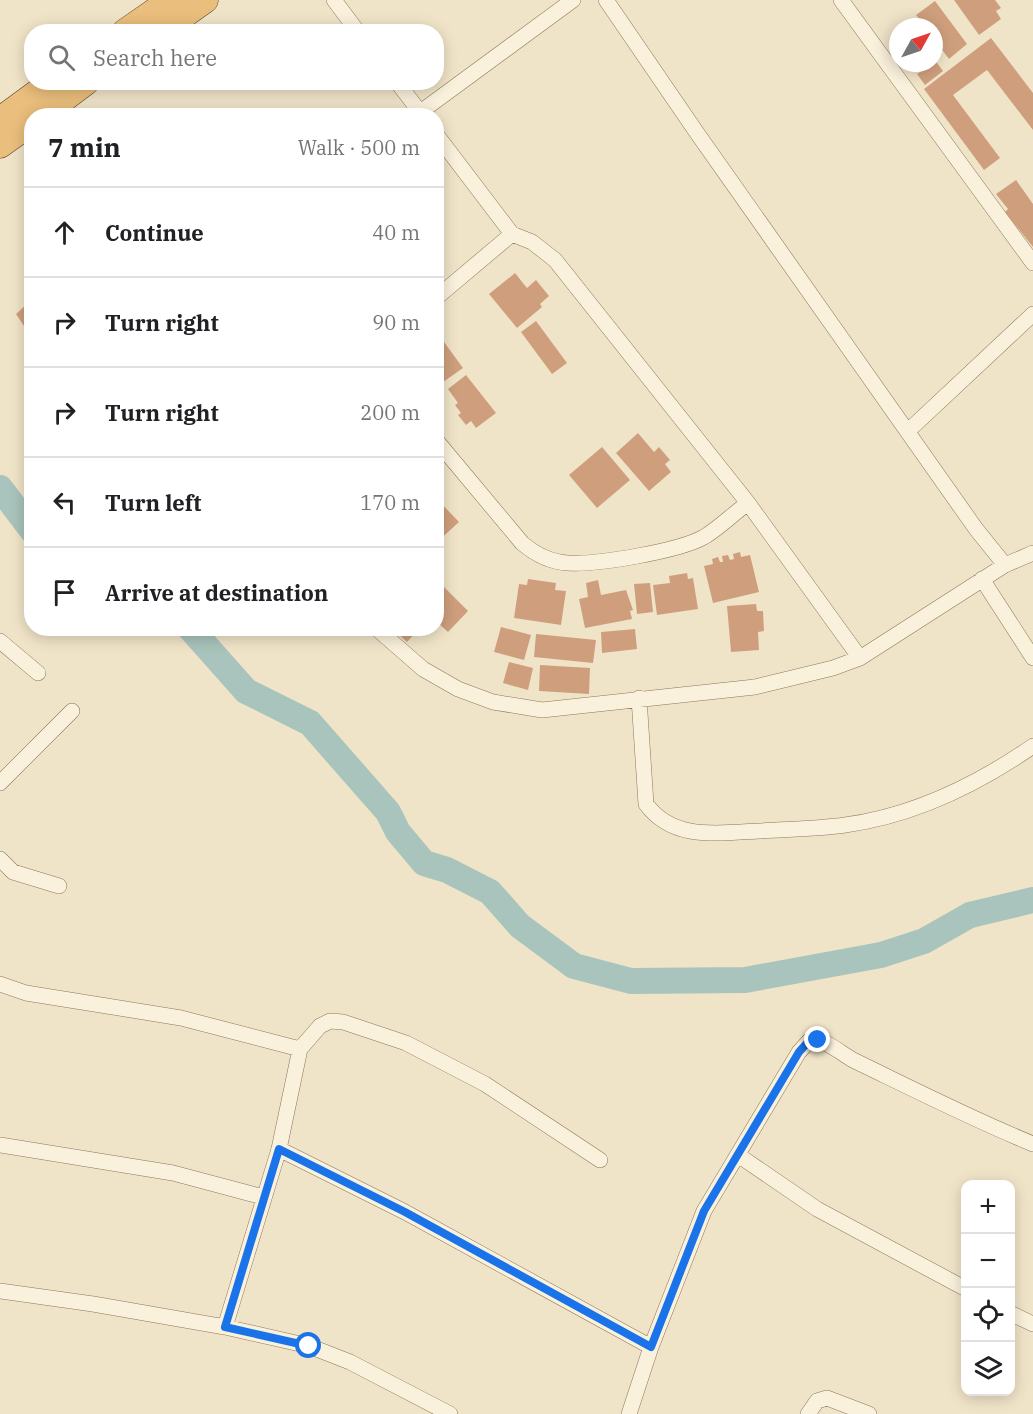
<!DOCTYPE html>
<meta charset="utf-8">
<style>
body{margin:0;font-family:"IBM Plex Serif",serif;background:#f6f6f6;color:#202124}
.controls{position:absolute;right:18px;bottom:18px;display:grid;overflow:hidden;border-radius:12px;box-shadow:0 3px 15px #0003}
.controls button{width:54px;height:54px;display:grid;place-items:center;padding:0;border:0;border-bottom:2px solid #e0e0e0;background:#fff;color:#202124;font:30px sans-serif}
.compass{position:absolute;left:889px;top:18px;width:54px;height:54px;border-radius:50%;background:#fff;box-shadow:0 3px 15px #0003;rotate:50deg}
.stop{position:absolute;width:18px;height:18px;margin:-14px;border:4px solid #1a73e8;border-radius:50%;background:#fff}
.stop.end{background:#1a73e8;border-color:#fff;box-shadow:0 2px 6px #0008}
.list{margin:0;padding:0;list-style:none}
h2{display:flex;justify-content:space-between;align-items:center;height:78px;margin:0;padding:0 24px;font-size:26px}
h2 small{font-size:20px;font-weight:400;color:#757577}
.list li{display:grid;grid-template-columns:39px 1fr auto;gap:18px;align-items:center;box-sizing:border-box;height:90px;padding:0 24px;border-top:2px solid #e0e0e0}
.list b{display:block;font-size:22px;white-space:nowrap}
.list em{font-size:20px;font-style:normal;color:#757577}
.icon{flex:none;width:33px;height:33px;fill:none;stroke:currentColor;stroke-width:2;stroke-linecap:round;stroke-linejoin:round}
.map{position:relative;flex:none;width:1033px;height:1414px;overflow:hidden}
.search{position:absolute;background:#fff;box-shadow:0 3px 15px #0003;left:24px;top:24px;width:420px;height:66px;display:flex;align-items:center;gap:15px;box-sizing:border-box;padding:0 21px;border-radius:24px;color:#757577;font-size:22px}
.panel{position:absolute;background:#fff;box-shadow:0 3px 15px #0003;left:24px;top:108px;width:420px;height:528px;border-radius:24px}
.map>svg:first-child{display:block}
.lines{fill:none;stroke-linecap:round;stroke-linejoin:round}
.river{stroke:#a9c4bc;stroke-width:26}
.building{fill:#cf9f7d}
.minor-casing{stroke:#8d765c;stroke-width:16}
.trunk-casing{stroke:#5b4430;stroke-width:27}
.minor{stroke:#faf1dc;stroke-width:15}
.trunk{stroke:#eabe7c;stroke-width:26}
.route{stroke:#1a73e8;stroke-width:8}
</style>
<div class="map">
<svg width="1033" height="1414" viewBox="0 0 1033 1414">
<rect width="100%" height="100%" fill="#f0e4c8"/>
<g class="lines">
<path class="river" d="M0,488L32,530
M190,628L246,691L310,723L388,812L398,832L424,863L447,870L490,892L520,926L574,966L631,981L745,980L881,955L924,941L970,915L1033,900"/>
</g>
<path class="building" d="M954,0H995L1001,8L996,11L1001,19L979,35Z
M935,1L967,44L949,59L934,39V27H921L924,25L916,15Z
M991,38L1033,93V130L987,70L953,95L1000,158L984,170L924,89Z
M934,59L943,71L925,85L917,74L934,63Z
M1016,180L1033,204V247L1005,212L1008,209L996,194Z
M515,273L527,288L536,280L549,296L540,304L542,307L517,328L489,294Z
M29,302L32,305L30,335L16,314Z
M536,321L567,363L552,374L521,332Z
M444,342L463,368L436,387V347Z
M466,375L496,413L476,428L471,421L466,425L458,415L461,413L455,405L458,403L448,389Z
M638,433L654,452L659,447L670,460L665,464L671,472L649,491L616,453Z
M602,447L630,480L597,508L569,475Z
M436,498L459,522L436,543Z
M740,552L741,557L750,555L759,592L713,603L704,566L713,564L712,559L718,557L720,562H723L722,556L728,555L730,560L734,559L733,554Z
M687,573L688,579L693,578L698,609L657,615L653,585L670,583L669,576Z
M436,579L468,611L448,632L436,621Z
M528,579L556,583L555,590L566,591L561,625L514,618L519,584L527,585Z
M598,580L601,595L626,590L633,610L630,611L632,619L585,628L579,599L588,597L586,583Z
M650,583L653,612L637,614L634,584Z
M756,604L757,611H763L764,631L758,632L759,650L731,652L727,606Z
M501,627L531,635L524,660L494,652Z
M392,628H420L407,642Z
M635,629L637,649L602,653L601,632Z
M536,634L596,640L593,663L534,657Z
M509,662L533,668L528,690L503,683Z
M540,665L590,668L589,694L539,691Z"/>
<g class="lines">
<g class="minor-casing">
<path id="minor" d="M334,0L358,32
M606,0L697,133L976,529L1005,565L1033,553
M841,0L1033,263
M397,82L423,116
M415,116L573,0
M436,134L512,234L532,242L555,260L748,503L860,658
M436,298L512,234
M908,431L1033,314
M436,440L522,543C536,555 550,562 568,563C597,565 679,551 704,537C719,528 733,514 748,503
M982,579L1033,658
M376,628L423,669L458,689L493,702L542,710L755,687L833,668L860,658L1005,565
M0,641L38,673
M639,698L646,804C673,841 718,833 759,831C787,829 817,829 845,825C912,816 978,784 1033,746
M0,783L72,711
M0,859L13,872L59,886
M0,984L26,993L181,1018L300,1049
M0,1145L173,1173L263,1197
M279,1149L405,1212L651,1347
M738,1155L817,1209L966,1289
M0,1291L93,1304L225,1327L309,1346L350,1362L450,1414
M1010,1313L1033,1324
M225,1327L279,1149L300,1049L320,1026L330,1021L343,1022L406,1043L485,1084L600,1160
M629,1414L651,1347L704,1211L799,1052L809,1041C822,1035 841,1054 853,1060C913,1089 972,1119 1033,1144
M808,1414L817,1401L827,1398L869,1414"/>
</g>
<g class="trunk-casing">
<path id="trunk" d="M125,32L171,0
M160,32L205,0
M41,116L86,82
M0,120L52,82
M0,145L32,122"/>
</g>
<use href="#minor" class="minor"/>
<use href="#trunk" class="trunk"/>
</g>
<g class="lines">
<path class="route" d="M309,1346L225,1327L279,1149L405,1212L651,1347L704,1211L799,1052L809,1041L818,1040"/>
</g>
</svg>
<div class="controls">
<button>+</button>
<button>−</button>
<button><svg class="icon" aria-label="locate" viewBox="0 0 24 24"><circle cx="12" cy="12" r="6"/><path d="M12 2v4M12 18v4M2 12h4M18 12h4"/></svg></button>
<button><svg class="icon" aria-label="layers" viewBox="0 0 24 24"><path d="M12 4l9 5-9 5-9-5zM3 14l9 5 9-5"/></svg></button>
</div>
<svg class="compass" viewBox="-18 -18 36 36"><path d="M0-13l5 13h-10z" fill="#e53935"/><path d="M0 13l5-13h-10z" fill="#757577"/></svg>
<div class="stop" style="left:309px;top:1346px"></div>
<div class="stop end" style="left:818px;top:1040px"></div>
<div class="search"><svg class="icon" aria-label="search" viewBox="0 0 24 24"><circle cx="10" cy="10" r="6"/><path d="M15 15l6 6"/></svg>Search here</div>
<section class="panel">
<h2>7 min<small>Walk · 500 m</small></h2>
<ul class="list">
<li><svg class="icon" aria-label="ahead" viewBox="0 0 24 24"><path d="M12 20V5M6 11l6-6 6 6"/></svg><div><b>Continue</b></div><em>40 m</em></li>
<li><svg class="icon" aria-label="right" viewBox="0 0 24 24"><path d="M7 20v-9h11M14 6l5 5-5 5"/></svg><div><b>Turn right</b></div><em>90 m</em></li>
<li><svg class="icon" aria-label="right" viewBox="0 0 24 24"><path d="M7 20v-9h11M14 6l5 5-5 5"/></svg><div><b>Turn right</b></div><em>200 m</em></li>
<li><svg class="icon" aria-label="left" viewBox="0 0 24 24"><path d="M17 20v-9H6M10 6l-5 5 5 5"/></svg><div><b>Turn left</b></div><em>170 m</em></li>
<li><svg class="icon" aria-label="arrive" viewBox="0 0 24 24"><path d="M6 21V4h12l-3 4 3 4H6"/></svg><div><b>Arrive at destination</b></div></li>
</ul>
</section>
</div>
